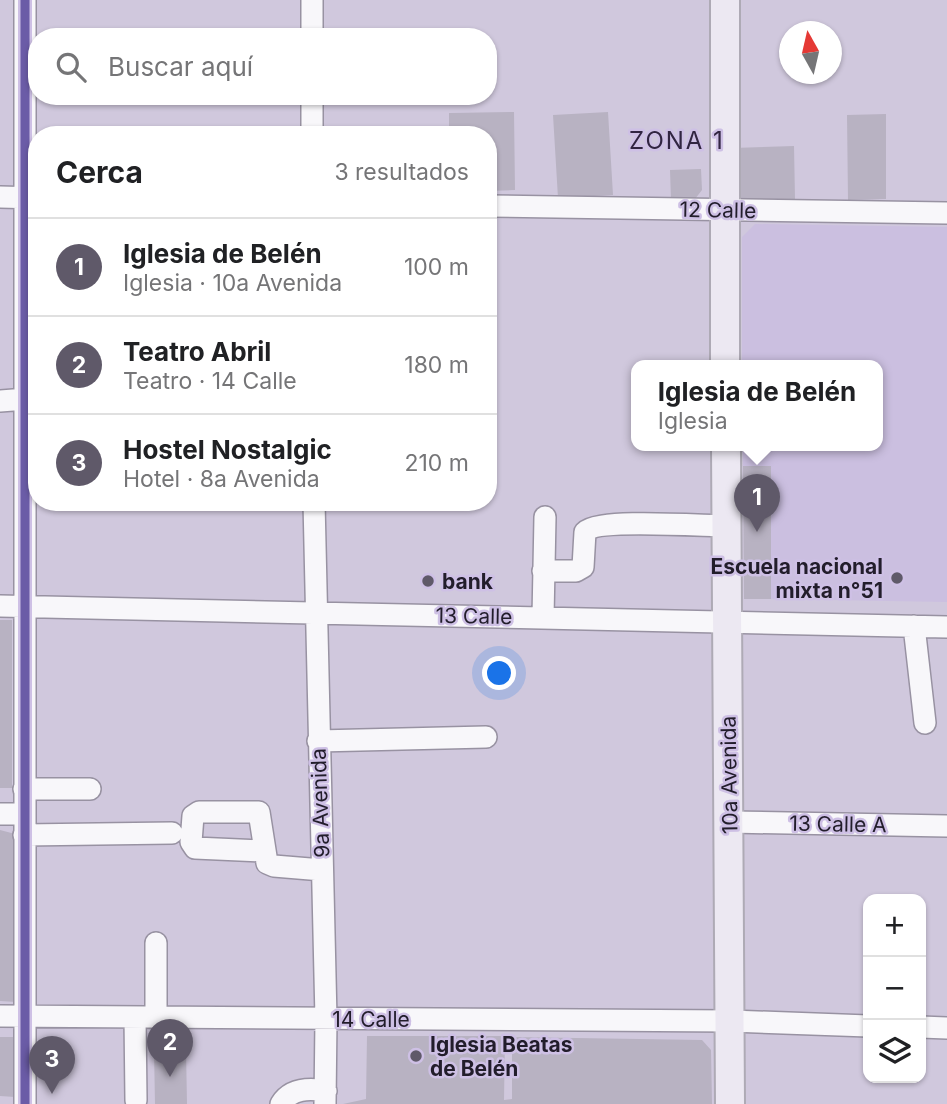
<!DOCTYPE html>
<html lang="es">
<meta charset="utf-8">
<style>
body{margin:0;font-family:Inter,sans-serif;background:#f6f6f6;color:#202124}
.controls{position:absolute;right:21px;bottom:21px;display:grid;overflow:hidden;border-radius:14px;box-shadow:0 2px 5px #0004}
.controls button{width:63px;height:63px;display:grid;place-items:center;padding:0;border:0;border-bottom:2px solid #e0e0e0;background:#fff;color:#202124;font:35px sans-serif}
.compass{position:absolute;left:779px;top:21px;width:63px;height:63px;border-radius:50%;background:#fff;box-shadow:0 2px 5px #0004;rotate:352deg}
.you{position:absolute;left:500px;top:674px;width:24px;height:24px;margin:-18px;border:5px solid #fff;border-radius:50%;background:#1a73e8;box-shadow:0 0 0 10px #1a73e833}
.badge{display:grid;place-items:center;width:46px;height:46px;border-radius:50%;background:#5f5969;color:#fff;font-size:23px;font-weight:700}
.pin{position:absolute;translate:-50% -58px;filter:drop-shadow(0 2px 4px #0008)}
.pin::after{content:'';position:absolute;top:37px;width:24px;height:21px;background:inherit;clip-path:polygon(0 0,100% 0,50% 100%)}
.popup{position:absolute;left:631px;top:360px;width:252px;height:91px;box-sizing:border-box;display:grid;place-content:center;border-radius:14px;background:#fff;filter:drop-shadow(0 2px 5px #0005);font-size:23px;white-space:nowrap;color:#757577}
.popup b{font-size:26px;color:#202124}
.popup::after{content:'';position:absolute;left:50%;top:100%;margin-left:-14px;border:14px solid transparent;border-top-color:#fff}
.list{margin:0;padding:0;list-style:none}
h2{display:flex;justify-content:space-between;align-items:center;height:91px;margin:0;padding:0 28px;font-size:30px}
h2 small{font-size:23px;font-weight:400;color:#757577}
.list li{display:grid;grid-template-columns:46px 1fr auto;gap:21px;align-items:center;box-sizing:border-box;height:98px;padding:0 28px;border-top:2px solid #e0e0e0}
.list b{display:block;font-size:26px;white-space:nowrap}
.list p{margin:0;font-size:23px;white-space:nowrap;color:#757577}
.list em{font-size:23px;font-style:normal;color:#757577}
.icon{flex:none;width:38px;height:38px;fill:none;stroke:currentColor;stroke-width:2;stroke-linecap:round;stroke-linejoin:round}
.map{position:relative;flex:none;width:947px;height:1104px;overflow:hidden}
.search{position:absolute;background:#fff;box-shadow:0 2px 5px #0004;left:28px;top:28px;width:469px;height:77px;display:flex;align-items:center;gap:18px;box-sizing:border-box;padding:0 24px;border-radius:28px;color:#757577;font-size:26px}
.panel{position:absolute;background:#fff;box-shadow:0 2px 5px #0004;left:28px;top:126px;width:469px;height:385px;border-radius:28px}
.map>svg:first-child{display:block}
.built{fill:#cbbfe0}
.building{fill:#b8b2c2}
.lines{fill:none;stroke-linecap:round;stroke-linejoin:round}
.minor-casing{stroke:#9892a2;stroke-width:24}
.major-casing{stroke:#aeaab5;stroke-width:32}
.minor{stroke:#f8f7fa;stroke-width:21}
.major{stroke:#ece8f2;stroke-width:28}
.bus-1-casing{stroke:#cec0e5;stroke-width:14}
.bus-1{stroke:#6b5ca7;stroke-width:9}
.poi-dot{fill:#5f5969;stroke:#cec0e5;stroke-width:2.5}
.labels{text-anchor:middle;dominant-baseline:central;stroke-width:5;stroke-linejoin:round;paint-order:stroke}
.street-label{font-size:21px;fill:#221d2b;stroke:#cec0e5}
.poi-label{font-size:21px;font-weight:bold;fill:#221d2b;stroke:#cec0e5;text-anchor:start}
.quarter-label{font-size:24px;letter-spacing:2px;fill:#312541;stroke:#cec0e5}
</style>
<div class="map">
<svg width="947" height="1104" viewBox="0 0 947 1104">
<rect width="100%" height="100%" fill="#d0c8dd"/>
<path class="built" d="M755,224L947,227V602L771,599V467L743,466V446H878V366H742V237Z"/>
<path class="building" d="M514,112L515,190L488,191V135H449V113Z
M608,112L613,195L558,198L553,115Z
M886,114V199L848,200L847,115Z
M794,146L795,199L734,201L733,148Z
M701,169L702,190L695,199L671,200L670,170Z
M743,466H771V599H744Z
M0,620H12V788H0Z
M0,830L19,835L16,1002L0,1001Z
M367,1036H505L504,1100L512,1099V1037L702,1040L711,1050L712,1104H343L366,1099Z
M0,1037H16L15,1097L0,1096Z
M154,1050H186L187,1104H155Z"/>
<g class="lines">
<g class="minor-casing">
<path id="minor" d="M312,37V0
M312,96V135
M0,197L37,198
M488,206L947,213
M0,401L26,399
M314,502L326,1019L325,1104
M543,571H576L583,567L585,532C597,518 703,526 727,526
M0,606L947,627
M543,617L545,517
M914,626L925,723
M318,741L486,737
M24,789H90
M0,814H24
M730,822L947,826
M24,835L172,833
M263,851L195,848L191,842L193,816L199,812H259L267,863L274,866L322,870
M156,943V1017
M0,1016L731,1021L868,1026
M135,1017L136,1100
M921,1027L947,1028
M25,1104V0
M281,1104C291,1088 309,1088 326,1091"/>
</g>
<g class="major-casing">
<path id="major" d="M725,0V366
M726,446L730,1104"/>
</g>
<use href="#minor" class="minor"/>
<use href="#major" class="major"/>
<g class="bus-1-casing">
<path id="bus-1" d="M25,0V1104"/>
</g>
<use href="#bus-1" class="bus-1"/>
</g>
<g class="poi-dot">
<circle cx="897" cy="578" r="7"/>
<circle cx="428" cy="581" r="7"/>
<circle cx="416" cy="1056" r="7"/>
</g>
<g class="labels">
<g class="street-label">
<text transform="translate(718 210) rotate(1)">12 Calle</text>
<text transform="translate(474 616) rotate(1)">13 Calle</text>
<text transform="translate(729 775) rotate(-91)">10a Avenida</text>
<text transform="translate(320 803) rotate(-92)">9a Avenida</text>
<text transform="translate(838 824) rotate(1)">13 Calle A</text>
<text x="371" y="1019">14 Calle</text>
</g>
<g class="poi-label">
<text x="883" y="566" text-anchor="end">Escuela nacional<tspan x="883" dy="24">mixta n°51</tspan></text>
<text x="442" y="581">bank</text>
<text x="430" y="1044">Iglesia Beatas<tspan x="430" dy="24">de Belén</tspan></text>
</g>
<g class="quarter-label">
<text x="677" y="140">ZONA 1</text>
</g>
</g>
</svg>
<div class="controls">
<button>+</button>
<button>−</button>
<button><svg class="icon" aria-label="layers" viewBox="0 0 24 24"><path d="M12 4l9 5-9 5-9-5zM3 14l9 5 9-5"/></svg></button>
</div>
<svg class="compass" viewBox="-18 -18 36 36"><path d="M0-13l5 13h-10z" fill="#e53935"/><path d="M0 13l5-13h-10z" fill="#757577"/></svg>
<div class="you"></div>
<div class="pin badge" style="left:757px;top:532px">1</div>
<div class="popup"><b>Iglesia de Belén</b>Iglesia</div>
<div class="pin badge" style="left:170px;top:1077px">2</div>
<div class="pin badge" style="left:52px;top:1094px">3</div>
<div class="search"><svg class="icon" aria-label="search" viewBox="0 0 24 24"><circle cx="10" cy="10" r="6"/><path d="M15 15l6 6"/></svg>Buscar aquí</div>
<section class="panel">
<h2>Cerca<small>3 resultados</small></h2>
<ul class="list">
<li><span class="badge">1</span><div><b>Iglesia de Belén</b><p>Iglesia · 10a Avenida</p></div><em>100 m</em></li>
<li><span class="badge">2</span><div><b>Teatro Abril</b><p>Teatro · 14 Calle</p></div><em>180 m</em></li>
<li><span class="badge">3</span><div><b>Hostel Nostalgic</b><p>Hotel · 8a Avenida</p></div><em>210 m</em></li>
</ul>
</section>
</div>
